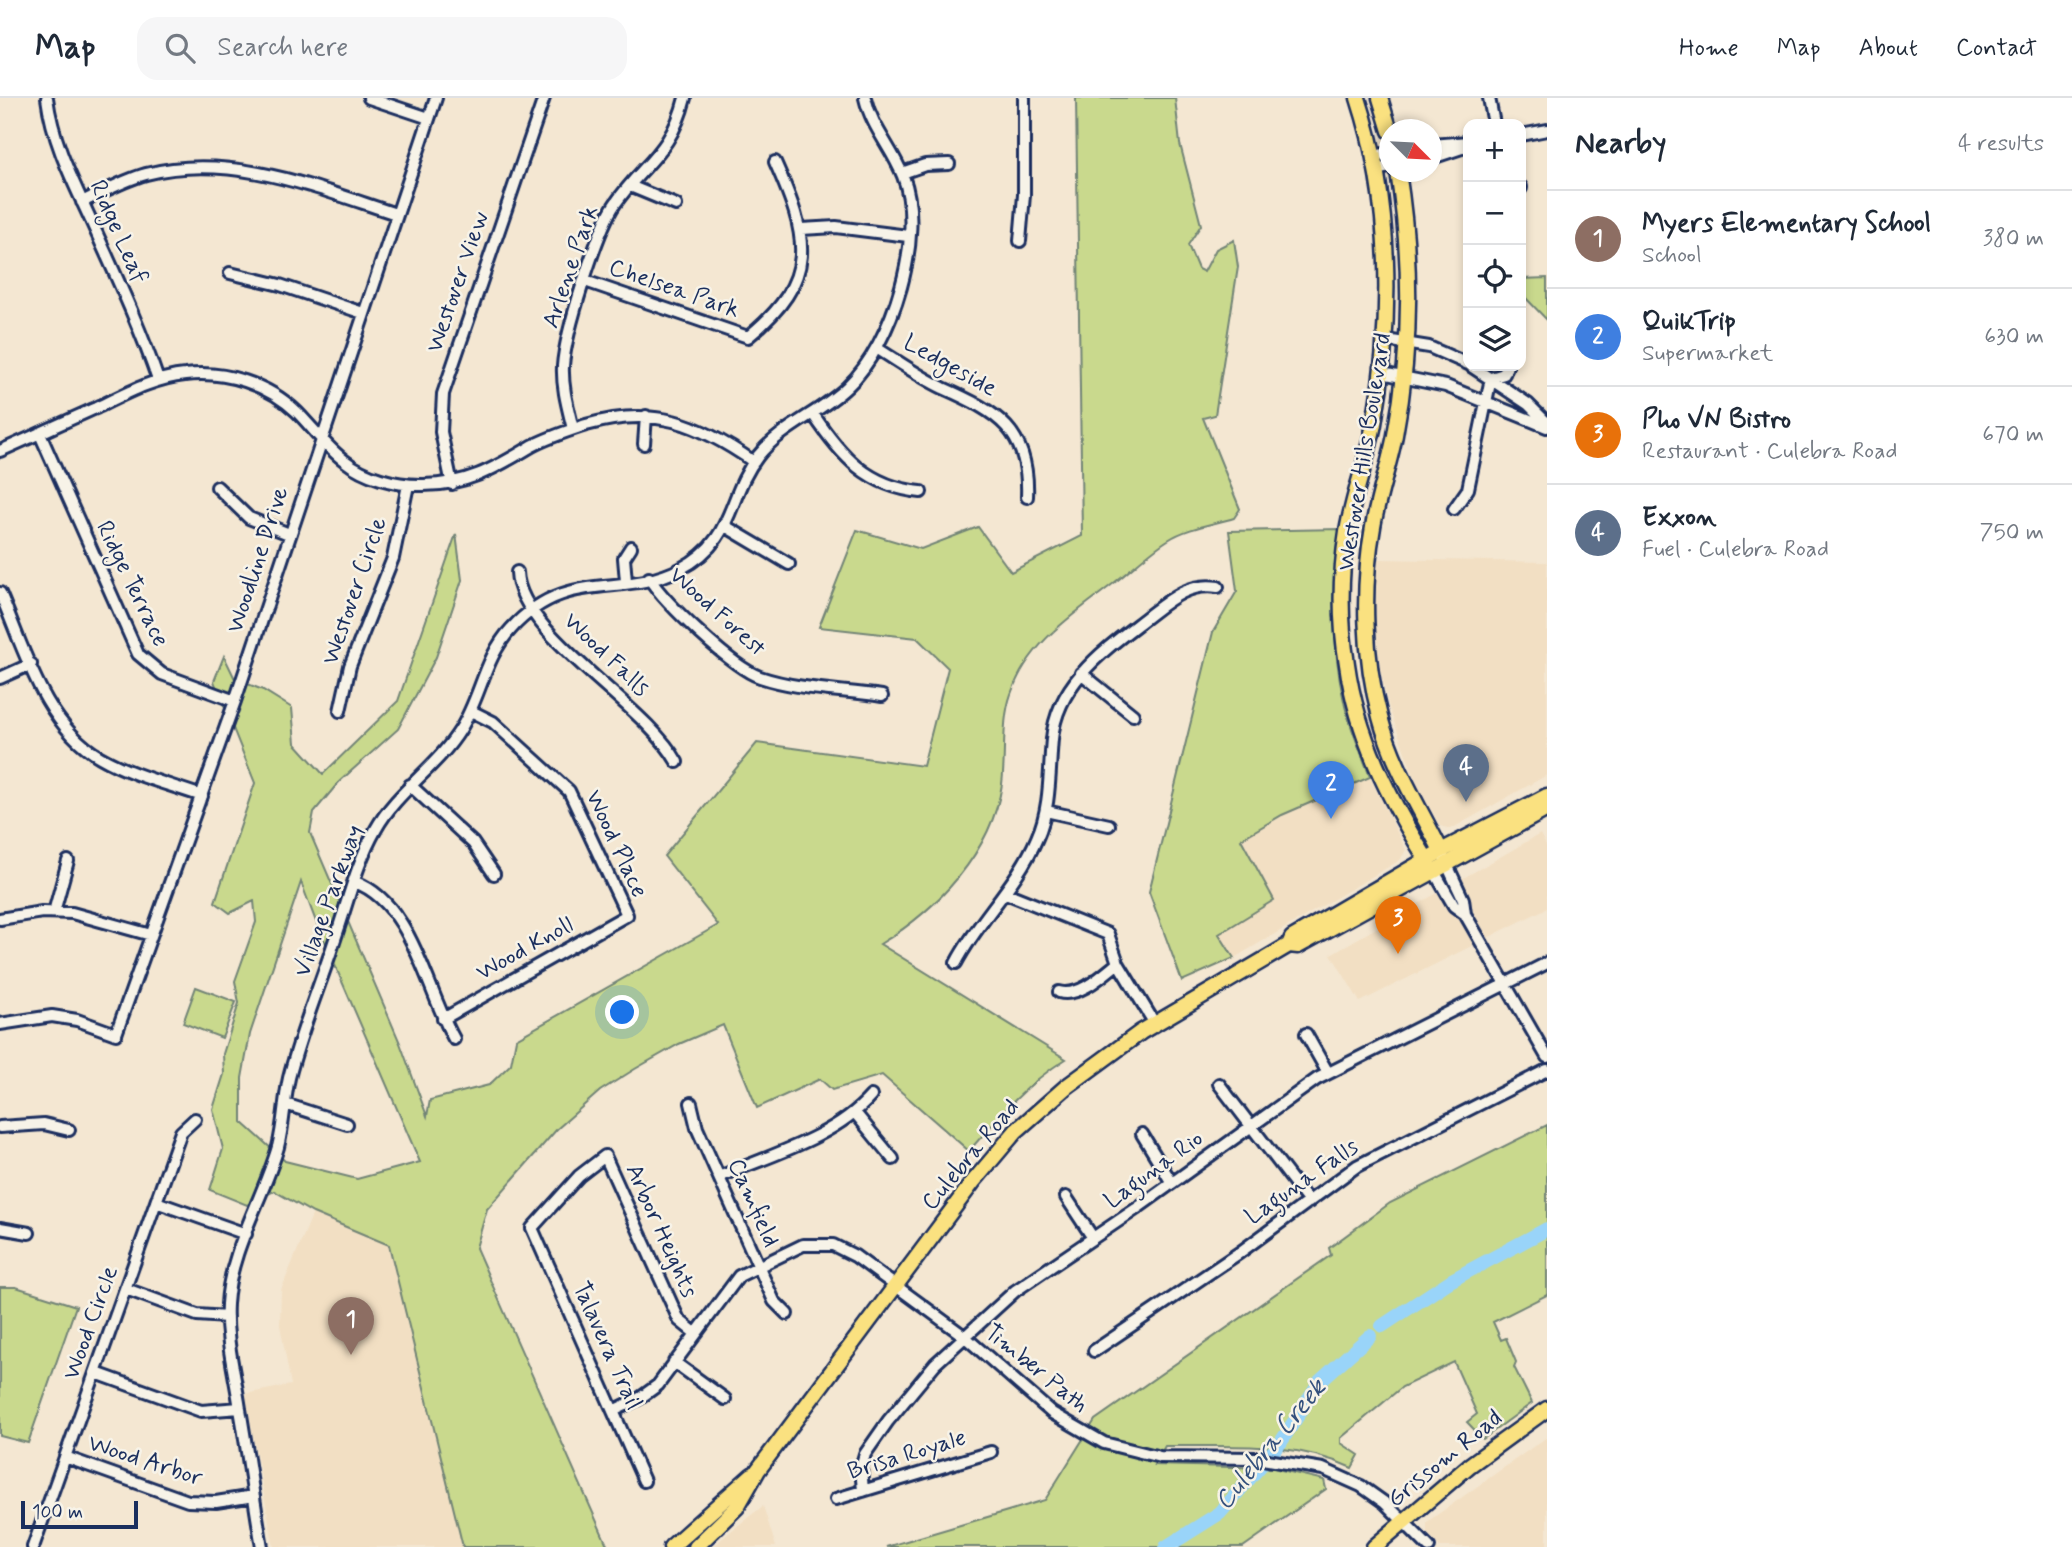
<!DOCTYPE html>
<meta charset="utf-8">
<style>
body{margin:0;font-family:Mynerve,sans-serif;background:#f6f6f7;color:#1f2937}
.controls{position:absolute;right:21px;top:21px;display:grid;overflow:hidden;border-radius:14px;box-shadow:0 4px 10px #0003}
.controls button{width:63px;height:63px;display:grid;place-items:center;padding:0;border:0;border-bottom:2px solid #e0e1e3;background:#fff;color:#1f2937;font:35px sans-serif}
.compass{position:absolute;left:1379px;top:21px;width:63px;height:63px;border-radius:50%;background:#fff;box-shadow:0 4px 10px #0003;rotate:114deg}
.scale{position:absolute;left:21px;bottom:18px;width:117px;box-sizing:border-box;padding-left:7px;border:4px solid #1b2f5e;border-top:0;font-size:19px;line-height:24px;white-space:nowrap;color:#1b2f5e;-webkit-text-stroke:5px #f7f3e8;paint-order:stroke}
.you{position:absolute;left:623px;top:915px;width:24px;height:24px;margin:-18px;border:5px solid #fff;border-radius:50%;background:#1a73e8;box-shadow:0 0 0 10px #1a73e833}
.badge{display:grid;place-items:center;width:46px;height:46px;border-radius:50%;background:#d93025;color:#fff;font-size:23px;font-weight:700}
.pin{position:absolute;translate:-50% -58px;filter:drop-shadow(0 2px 4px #0008)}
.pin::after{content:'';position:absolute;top:37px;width:24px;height:21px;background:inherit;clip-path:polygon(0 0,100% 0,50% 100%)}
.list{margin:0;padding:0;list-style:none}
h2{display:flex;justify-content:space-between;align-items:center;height:91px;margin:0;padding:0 28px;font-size:30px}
h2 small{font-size:23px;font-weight:400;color:#747a83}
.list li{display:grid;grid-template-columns:46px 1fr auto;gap:21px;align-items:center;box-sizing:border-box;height:98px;padding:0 28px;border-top:2px solid #e0e1e3}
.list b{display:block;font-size:26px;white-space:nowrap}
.list p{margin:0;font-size:23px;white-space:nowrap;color:#747a83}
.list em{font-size:23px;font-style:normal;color:#747a83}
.icon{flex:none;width:38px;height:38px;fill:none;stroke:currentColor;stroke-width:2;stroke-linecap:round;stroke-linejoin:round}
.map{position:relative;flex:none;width:1547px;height:1449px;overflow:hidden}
header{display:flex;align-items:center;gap:42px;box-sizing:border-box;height:98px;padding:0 35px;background:#fff;border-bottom:2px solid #e0e1e3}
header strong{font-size:33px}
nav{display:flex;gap:38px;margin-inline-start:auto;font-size:24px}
.search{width:490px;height:63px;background:#f6f6f7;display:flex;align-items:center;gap:18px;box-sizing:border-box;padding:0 24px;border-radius:21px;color:#747a83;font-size:26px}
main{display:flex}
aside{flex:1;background:#fff}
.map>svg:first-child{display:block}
.built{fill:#f2dfc3}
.green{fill:#c9d98d;stroke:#728476;stroke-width:2;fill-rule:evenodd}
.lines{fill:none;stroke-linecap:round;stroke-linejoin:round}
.river{stroke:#99d4f9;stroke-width:14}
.minor-casing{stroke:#1b2f5e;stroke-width:16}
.major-casing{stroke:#1b2f5e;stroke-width:19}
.minor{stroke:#f7f3e8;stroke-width:10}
.major{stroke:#fae180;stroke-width:14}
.labels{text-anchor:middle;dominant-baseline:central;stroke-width:5;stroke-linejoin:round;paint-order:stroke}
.street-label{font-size:24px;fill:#1b2f5e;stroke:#f7f3e8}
.water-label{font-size:26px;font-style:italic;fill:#34507d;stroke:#f7f3e8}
</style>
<header>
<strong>Map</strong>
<div class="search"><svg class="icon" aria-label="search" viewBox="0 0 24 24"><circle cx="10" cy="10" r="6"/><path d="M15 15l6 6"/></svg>Search here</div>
<nav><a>Home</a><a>Map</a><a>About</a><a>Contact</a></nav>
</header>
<main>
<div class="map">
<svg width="1547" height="1449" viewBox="0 0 1547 1449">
<rect width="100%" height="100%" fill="#f4e7d2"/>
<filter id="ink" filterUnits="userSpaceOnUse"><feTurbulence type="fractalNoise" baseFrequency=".0143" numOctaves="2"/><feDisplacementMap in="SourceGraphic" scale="14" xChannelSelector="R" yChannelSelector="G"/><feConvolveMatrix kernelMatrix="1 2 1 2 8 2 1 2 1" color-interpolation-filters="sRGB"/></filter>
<g filter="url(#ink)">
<path class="built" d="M1377,461L1547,464V677L1451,731L1440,728L1417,687L1389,610L1380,572L1374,513Z
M1370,679L1406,752L1400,762L1234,860L1219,836L1274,802L1240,741L1282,717Z
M1540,736L1547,749V810L1360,904L1331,856Z
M313,1115L390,1147L463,1449H274L245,1296L291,1287L280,1227L281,1192Z
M1547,1339V1449H1440L1427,1435V1424Z
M763,1408L776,1449H712L736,1429Z"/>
<path class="green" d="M1076,0H1175L1180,46L1201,127L1188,147L1198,171L1204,174L1216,151L1234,142L1238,169L1215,317L1203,320L1240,411L1234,420C1214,426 1186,430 1168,442C1149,454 1132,471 1114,485C1073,517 1029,544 1011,596C1001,624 1006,656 1002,686C992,754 937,812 880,846L1066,961C1027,985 999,1018 969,1053L882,977L832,992L820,981L757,1010L723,927L679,946L635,971L600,993L557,1031L487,1111L476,1150L608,1449H463L389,1147L313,1115L274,1093L247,1107L210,1092L223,1051L213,1011L224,976L223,956L239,905L235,883L256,824L254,803L230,815L215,804L255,685L214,583L224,558L235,581L263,592L292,610L295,645L323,676L398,603L456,436L462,482L436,559L398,631L339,684L314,714L310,735L400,945L427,1018L430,1002L489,987L511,966L516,941L718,827L664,758L757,645L923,668L948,570L917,540L819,529L857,432L921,451L978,429L1011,474L1082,438ZM301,784L315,821L420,1064L357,1081L285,1063L242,1024V980L250,936Z
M1547,180V222L1521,195V181Z
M1341,431C1332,490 1331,549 1345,608C1351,632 1362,656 1370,679L1282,717L1241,741L1274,802L1219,836L1234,860L1182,883L1149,794L1213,534L1237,493L1229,433Z
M196,889L236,904L222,940L183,925Z
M1547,1027V1197L1493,1224L1501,1242L1506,1240L1516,1264L1514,1269L1532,1305L1483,1341L1467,1324L1477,1316L1454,1264L1402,1289L1341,1340V1345L1359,1357L1352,1370C1292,1342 1230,1349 1165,1348L1154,1367L1273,1370L1324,1382L1326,1391L1243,1449H886L1045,1402L1095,1322L1331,1157L1329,1150L1390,1105Z
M0,1189H16L76,1208L28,1345L0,1338Z"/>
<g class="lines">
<path class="river" d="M1382,1228L1450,1183L1547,1131
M1166,1449L1220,1415L1281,1344L1320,1283L1370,1238"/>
<g class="minor-casing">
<path id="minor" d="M47,0C53,46 74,85 93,127C116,178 140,229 158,282
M369,0L429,20
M1489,0L1494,26
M1521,37L1547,32
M1432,47L1468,44
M1373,58L1390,55
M1432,60L1468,48
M1375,72L1390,69
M902,75L925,67L949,66
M630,88L676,107
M1521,89V90
M82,104C103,94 124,82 146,76C231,54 316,90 396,116
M801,131L836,129L908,138
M1020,143L1024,97V0
M230,175L280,187L363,215
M585,183L748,239C819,181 809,140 775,64
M1386,242L1429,249L1468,266
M878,251C899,264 920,279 943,290C997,314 1030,332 1027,399
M1471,268L1528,306L1547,325
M1382,275L1446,288L1547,329
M1491,280L1504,276L1507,268
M813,316C841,358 868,389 921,394
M573,331C568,310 562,290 563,268C565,236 597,132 615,106C644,64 671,56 685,0
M40,336L138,556L162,576L235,603
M644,346L646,318
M0,353C32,339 64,324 96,310C125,296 154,280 185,277C225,272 268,286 297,314C313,330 327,350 345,363C365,379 395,387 420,387C465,388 494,371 532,348C549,339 568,333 586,327C654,307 698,325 754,364
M452,386L441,334L443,296L544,0
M217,389L249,420L289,436
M1454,411L1468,391L1491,280
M725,428L789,466
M517,474C519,536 645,606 677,664
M649,480C665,505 733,570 760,579C798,592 843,592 882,598
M626,483L624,460L631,449
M0,495C24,550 44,627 100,659C131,677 168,686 202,698
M1081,575L1133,617
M0,580L31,566
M340,613L350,568L393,460L408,387
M410,687L473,745L494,776
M1046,713L1109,727
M1444,760L1463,801L1465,816L1547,959
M1431,768L1454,808L1465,816
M355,784C412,805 426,891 454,941
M1006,795L1108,836L1118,865L1155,926
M54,814L68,763
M0,821L42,814L72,815L151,837
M956,865C979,821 1017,787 1037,740C1051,709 1049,674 1052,641C1057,584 1106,551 1147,519C1169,502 1189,484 1218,489
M1059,894C1079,900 1103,877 1118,865
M443,921L627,817L569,693L493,624L471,613
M0,926L52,918L77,922L116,936L235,603L436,0
M1306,936L1328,975
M1219,986L1309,1104
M691,1005L697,1030L774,1203L787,1216
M285,1006L347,1026
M856,1016L893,1061
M0,1029L44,1026L69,1032
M1142,1036L1172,1085
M719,1079C770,1057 834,1040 871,998
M1066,1099L1093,1140
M156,1104L246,1136
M0,1130L29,1135
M126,1191L197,1217L227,1219
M1094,1253L1239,1155L1357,1068L1547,972
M674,1264L725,1301
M96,1275L201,1313L240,1310
M613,1313L640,1300L658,1287L739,1178L803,1147H833L855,1158L964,1238L1052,1315L1104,1345L1160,1359L1256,1360L1323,1371L1361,1388L1385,1405L1429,1449
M65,1359L188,1403L216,1404L254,1398
M644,1383L532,1130L579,1078L605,1058L679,1222L695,1235
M863,1393L861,1369L865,1356L888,1323L935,1266L1015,1193L1136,1111L1317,981L1547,865
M836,1401L991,1354
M33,1449L181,1034L195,1021
M262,1449C254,1403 248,1357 240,1311C235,1276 225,1241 227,1206C230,1152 263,1101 278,1049C284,1026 284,1002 289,980C301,932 321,885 336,838C348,803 357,764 376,731C397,693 437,669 460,632C481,599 484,560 511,531C567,469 622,501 680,471C736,442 726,399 758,358C781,329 820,315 847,289C893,246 926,137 903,78C892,50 872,30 865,0"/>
</g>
<g class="major-casing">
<path id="major" d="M1358,0C1392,104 1393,219 1374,326C1367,362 1353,397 1347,434C1340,477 1340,524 1347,566C1357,638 1389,701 1427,762
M1380,0L1390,33
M1398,74C1412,161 1412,249 1395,337C1389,368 1378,398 1373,429C1362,490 1364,559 1380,619C1393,668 1419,708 1441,753
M1289,847L1298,848L1547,711
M671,1449L752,1377
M696,1449L737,1409L758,1372L973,1084L1016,1033L1066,989L1141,934L1289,847L1292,840L1441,753L1547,698
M1374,1449L1470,1367L1547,1311"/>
</g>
<use href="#minor" class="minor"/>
<use href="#major" class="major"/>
</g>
</g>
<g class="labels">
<g class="street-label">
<text transform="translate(118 134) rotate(66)">Ridge Leaf</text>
<text transform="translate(571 169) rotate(-71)">Arlene Park</text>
<text transform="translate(458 184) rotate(-71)">Westover View</text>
<text transform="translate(674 191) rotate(19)">Chelsea Park</text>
<text transform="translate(950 268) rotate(29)">Ledgeside</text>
<text transform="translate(1365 354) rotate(-81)">Westover Hills Boulevard</text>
<text transform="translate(258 462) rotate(-72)">Woodline Drive</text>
<text transform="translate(132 486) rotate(64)">Ridge Terrace</text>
<text transform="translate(355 493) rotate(-71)">Westover Circle</text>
<text transform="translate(717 514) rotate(42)">Wood Forest</text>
<text transform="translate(606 557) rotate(44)">Wood Falls</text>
<text transform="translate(616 746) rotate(65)">Wood Place</text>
<text transform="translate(329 803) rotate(-70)">Village Parkway</text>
<text transform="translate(525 851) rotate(-29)">Wood Knoll</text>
<text transform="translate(971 1057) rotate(-50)">Culebra Road</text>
<text transform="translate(1154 1072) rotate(-36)">Laguna Rio</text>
<text transform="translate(1302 1084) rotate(-35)">Laguna Falls</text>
<text transform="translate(753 1105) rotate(66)">Camfield</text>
<text transform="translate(661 1133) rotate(66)">Arbor Heights</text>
<text transform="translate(91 1225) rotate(-70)">Wood Circle</text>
<text transform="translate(607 1248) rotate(66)">Talavera Trail</text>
<text transform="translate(1036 1271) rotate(39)">Timber Path</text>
<text transform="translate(907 1357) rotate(-17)">Brisa Royale</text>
<text transform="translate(1445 1361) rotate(-39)">Grissom Road</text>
<text transform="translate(145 1363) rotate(18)">Wood Arbor</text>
</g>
<g class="water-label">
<text transform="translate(1271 1347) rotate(-51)">Culebra Creek</text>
</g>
</g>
</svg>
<div class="controls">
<button>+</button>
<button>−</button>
<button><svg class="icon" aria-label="locate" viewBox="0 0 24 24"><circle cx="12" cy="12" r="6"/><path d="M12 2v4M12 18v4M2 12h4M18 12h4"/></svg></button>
<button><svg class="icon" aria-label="layers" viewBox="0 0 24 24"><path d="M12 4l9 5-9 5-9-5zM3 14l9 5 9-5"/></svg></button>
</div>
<svg class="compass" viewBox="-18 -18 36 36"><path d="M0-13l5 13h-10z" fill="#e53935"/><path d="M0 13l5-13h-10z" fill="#747a83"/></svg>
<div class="scale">100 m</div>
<div class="you"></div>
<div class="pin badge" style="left:351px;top:1257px;background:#8d6e63">1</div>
<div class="pin badge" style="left:1331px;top:721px;background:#3f7fe0">2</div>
<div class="pin badge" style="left:1398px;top:856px;background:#e8710a">3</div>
<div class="pin badge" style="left:1466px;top:704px;background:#5c6f8a">4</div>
</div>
<aside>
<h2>Nearby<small>4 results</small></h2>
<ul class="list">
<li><span class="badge" style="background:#8d6e63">1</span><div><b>Myers Elementary School</b><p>School</p></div><em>380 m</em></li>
<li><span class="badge" style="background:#3f7fe0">2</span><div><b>QuikTrip</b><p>Supermarket</p></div><em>630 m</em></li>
<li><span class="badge" style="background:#e8710a">3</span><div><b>Pho VN Bistro</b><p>Restaurant · Culebra Road</p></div><em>670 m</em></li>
<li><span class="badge" style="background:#5c6f8a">4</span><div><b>Exxon</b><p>Fuel · Culebra Road</p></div><em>750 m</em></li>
</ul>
</aside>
</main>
